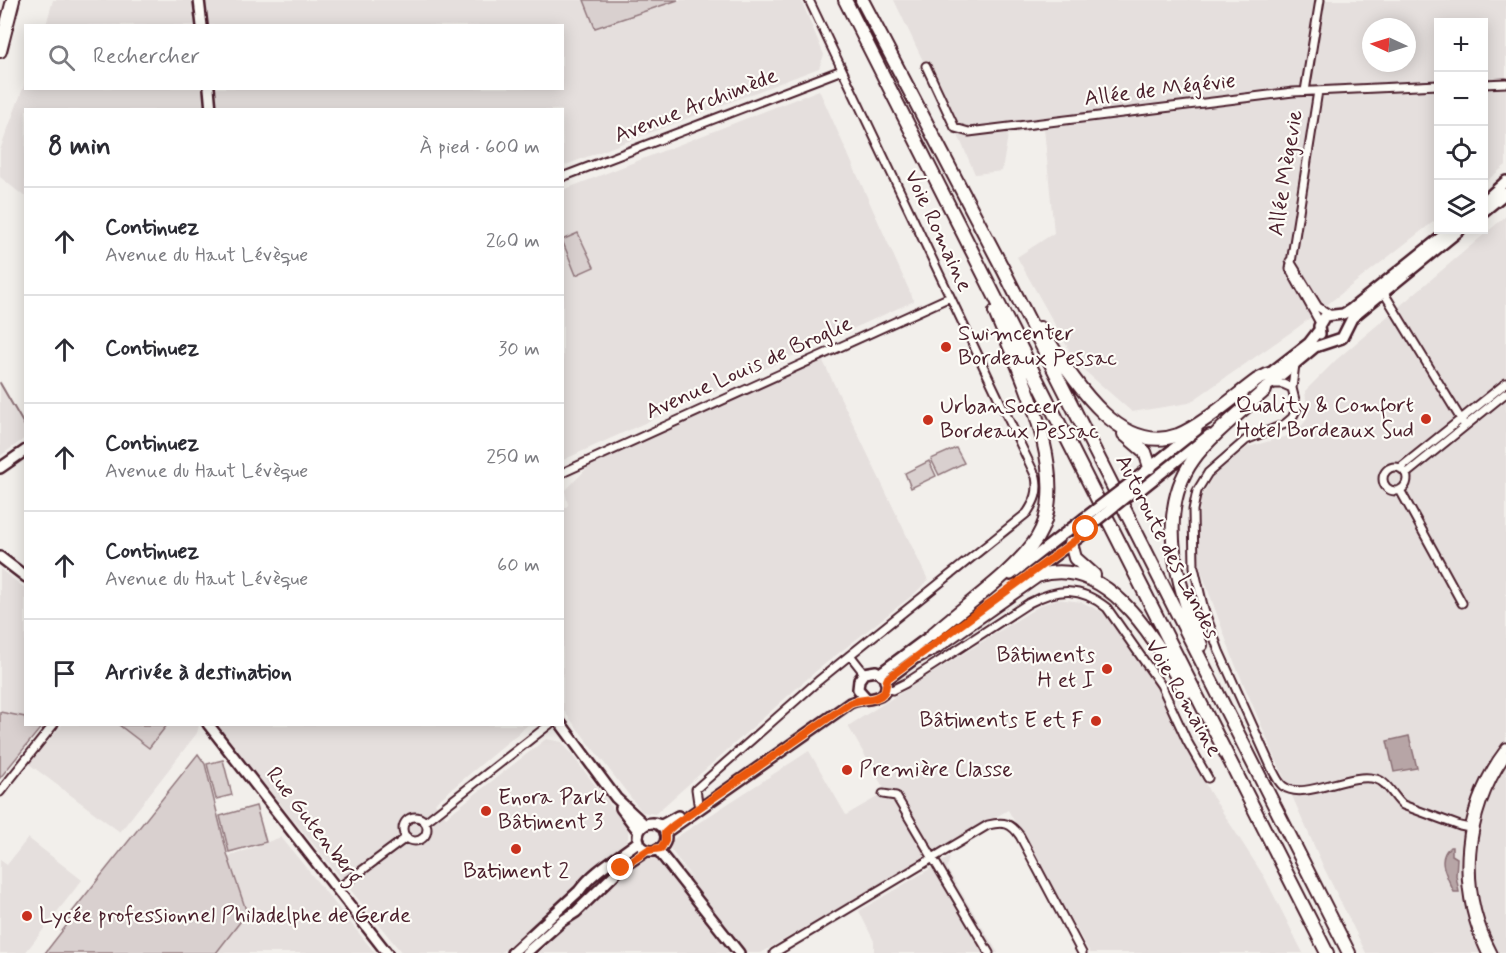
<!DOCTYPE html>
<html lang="fr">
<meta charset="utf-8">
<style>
body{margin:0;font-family:Mynerve,sans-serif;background:#f2f2f3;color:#2b2b33}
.controls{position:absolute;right:18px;top:18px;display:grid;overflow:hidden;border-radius:0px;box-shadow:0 3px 15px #0003}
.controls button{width:54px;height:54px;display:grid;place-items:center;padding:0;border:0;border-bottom:2px solid #e1e1e2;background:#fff;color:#2b2b33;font:30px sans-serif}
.compass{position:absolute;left:1362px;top:18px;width:54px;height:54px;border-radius:50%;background:#fff;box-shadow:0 3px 15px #0003;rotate:274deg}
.stop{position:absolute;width:18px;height:18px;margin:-14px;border:4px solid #ea580c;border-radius:50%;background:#fff}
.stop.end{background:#ea580c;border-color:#fff;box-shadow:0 2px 6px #0008}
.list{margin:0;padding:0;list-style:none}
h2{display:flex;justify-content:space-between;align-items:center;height:78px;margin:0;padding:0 24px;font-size:26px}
h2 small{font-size:20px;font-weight:400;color:#7c7c81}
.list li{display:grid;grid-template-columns:39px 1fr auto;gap:18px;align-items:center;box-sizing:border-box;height:108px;padding:0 24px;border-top:2px solid #e1e1e2}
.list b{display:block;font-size:22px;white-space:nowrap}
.list p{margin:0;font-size:20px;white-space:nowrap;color:#7c7c81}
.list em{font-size:20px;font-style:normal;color:#7c7c81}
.icon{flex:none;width:33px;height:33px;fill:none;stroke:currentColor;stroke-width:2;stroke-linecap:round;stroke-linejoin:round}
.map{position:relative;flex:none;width:1506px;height:953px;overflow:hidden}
.search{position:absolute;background:#fff;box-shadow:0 3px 15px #0003;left:24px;top:24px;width:540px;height:66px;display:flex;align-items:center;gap:15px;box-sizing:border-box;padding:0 21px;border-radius:0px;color:#7c7c81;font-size:22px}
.panel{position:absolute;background:#fff;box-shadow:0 3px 15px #0003;left:24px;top:108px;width:540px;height:618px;border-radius:0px}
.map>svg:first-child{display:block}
.built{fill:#e5dfdd;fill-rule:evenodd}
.green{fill:#d9d0cf;stroke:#92787d;stroke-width:1.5}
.water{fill:#b7a5a6;stroke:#8b6f75;stroke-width:1.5}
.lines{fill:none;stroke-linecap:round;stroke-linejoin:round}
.stream{stroke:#8b6f75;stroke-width:2}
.street-casing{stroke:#4a1f2b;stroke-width:11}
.secondary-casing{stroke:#4a1f2b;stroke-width:14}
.highway-casing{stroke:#4a1f2b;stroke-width:16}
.street{stroke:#fdfcf7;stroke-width:7}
.secondary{stroke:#fdfcf7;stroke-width:9}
.highway{stroke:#fdfcf7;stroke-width:12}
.secondary-bridge-casing{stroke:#4a1f2b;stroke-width:14;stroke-linecap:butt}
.secondary-bridge{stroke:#fdfcf7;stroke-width:9}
.route{stroke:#ea580c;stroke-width:8}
.poi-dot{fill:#c8321e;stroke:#fdfcf7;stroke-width:2}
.labels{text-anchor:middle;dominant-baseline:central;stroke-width:4.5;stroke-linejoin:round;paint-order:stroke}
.street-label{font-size:22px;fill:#4a1f2b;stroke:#fdfcf7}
.poi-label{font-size:22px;fill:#4a1f2b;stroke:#fdfcf7;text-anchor:start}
</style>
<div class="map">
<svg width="1506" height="953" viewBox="0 0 1506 953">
<rect width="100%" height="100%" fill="#f2efeb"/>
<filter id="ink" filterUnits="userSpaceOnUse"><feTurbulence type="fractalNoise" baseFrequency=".0167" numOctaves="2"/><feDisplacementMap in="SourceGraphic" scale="12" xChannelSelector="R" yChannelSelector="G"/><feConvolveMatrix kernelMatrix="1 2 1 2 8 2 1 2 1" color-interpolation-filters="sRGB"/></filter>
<g filter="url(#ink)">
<path class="built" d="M53,0H801L824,55L819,68L563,166L562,110H26L25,197L0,177V150L25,83L26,88H562V26L46,25Z
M894,0H1506V165L1484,183V22H1438V218L1297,328L1189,403L1132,412L1077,364L1017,257L1054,233L1044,128L1008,135L1002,171L975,174L955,128ZM1371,27H1407V63H1371Z
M819,90L914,301L563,460V190Z
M1506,216V953H1366L1324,868L1281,771L1235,664L1200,568L1198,540L1200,499L1216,471L1248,447L1295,434L1308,418L1305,391L1336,360Z
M822,359L928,580L914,594L816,671L655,814L642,812L563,710L562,511L568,505L565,491L589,466Z
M0,380L26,428L25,438L0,456Z
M0,569L25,588V717L0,713Z
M1058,599L1082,602L1104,613L1156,684L1209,791L1265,878L1303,953H1090L1008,810L761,953H530L645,853L658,855L666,849L693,879L671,850L672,840L809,751L846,815L886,792L848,726L1041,605Z
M62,725H199L197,733L120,832L29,764Z
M216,725H528L435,803L446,817L546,739L562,742L628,828V839L501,953H402Z
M281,837L375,953H216L247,913L228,857Z
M28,838L82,880L25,953H0V860L7,865Z
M950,857L947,869L998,953H874V941L859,911Z"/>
<path class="green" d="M584,0H678L595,28Z
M578,233L594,267L576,275L562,240Z
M956,448L964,463L939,475L931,459Z
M929,461L936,476L911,488L905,473Z
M0,712L25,717L26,724L43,725L0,778Z
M119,725H167L149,748Z
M198,754L205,764L228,857L247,913L216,953H45L70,921L68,917Z
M223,760L232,795L216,799L207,764Z
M256,806L266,842L229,852L220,816Z"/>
<path class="water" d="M1409,736L1417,768L1394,772L1387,741Z
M1450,847H1452V855L1457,858L1456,876L1459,892H1454C1448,878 1435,859 1450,847Z"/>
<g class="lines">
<path class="stream" d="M0,383L26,428"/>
<g class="street-casing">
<path id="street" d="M809,0L1036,477C1039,492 1035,501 1027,513L850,655L864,673
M926,66L955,128L969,132L1293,92L1438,85
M1484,84L1506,83
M1305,91L1320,0
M1318,91L1290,269L1320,323
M562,177L842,70
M1290,261L1318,307L1329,314
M1384,293L1465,426
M1295,364L1292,388L1297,408L1292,418L1285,424L1246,440L1208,473L1197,491L1193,510L1194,567L1204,610L1219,651L1273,771C1276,776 1278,782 1283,786C1304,802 1350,771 1376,779C1388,782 1394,798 1403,805L1460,826L1474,829
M1272,384H1283L1292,388
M1383 479a12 12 0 1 1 24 0a12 12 0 1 1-24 0Z
M1400,468L1506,383
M562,473L950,297
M1406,474L1506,393
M1400,490L1462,603
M885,688L892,690L906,683L1029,603C1058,588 1080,586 1107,608L1161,685L1187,741L1208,778
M0,792L54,724
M883,794L896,796L989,953
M698,803L696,789L818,681L850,655
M403 829a12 12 0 1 1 24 0a12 12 0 1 1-24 0Z
M425,822L550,724
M337,889L407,837
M774,953L988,825C1004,821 1011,823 1020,836L1082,953
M1486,953C1454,885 1460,807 1506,747
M1493,953C1459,889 1466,815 1506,756"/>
</g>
<g class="secondary-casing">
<path id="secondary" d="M199,0L202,26
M209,88L211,110
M1484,201L1506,181
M1484,211L1506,193
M1320,334L1319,326L1325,316L1343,314L1350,310L1450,230
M1265,377L1309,343L1319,330
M1261,392L1315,347L1342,338L1352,318L1460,230
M0,468L26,450
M1134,480L1197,430
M1139,491L1209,435
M0,557L26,577
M1011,575L1083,519
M1022,580L1088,531
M880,673L938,630
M885,681L921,654
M208,724L387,953
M561,724L616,798L645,825
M621,808L639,832
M638 837a14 14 0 1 1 28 0a14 14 0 1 1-28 0Z
M660,826L678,816
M665,833L850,703C861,697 889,703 886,683C885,677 881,674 876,671L864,673L859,680L858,689L866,698
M657,849L739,953
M512,953L579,891C595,869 618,858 639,841
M526,953L562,921L576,912L621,868L648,850"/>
</g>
<g class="highway-casing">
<path id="highway" d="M845,0L1327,953
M862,0L1004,271L1349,953
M0,51L13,0
M1040,328C1068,370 1116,458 1178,435C1203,425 1235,396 1257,380L1269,374
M1124,434L1145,452L1150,467
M1071,543L1075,558L1094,575
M933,634C965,605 1015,572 1037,538C1074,478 1019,371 995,312
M1201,645C1179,590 1154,514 1193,460C1209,437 1243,410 1265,390
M918,656L936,647L1037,576C1108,553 1156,642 1186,692"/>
</g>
<use href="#street" class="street"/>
<use href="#secondary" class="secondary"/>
<use href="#highway" class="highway"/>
<g class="secondary-bridge-casing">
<path id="secondary-bridge" d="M1083,519L1134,480
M1086,529L1137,488"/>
</g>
<use href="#secondary-bridge" class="secondary-bridge"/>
</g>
</g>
<g class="lines" filter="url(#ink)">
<path class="route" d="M621,868L648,850L661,848L665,841V833L674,825L850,703C860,698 878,702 884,692C887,687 885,683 888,678L1076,540L1080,533L1086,529"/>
</g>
<g class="poi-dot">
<circle cx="946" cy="347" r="6"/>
<circle cx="1426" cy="419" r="6"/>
<circle cx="928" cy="420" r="6"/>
<circle cx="1107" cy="669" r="6"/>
<circle cx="1096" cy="721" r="6"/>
<circle cx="847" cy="770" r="6"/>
<circle cx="486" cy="811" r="6"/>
<circle cx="516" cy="849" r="6"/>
<circle cx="27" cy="916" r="6"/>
</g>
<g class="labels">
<g class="street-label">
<text transform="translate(1160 90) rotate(-7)">Allée de Mégévie</text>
<text transform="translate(696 106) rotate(-21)">Avenue Archimède</text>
<text transform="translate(1286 173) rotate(-81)">Allée Mègevie</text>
<text transform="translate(938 231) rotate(65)">Voie Romaine</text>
<text transform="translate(749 368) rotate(-24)">Avenue Louis de Broglie</text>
<text transform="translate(1167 547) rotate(63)">Autoroute des Landes</text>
<text transform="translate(1183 698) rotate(60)">Voie Romaine</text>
<text transform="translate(314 826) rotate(52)">Rue Gutenberg</text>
</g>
<g class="poi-label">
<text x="958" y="334">Swimcenter<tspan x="958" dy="25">Bordeaux Pessac</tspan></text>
<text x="1414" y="406" text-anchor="end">Quality &amp; Comfort<tspan x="1414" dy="25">Hotel Bordeaux Sud</tspan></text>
<text x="940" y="407">UrbanSoccer<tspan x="940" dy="25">Bordeaux Pessac</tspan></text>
<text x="1095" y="656" text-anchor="end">Bâtiments<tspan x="1095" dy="25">H et I</tspan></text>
<text x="1084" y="721" text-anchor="end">Bâtiments E et F</text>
<text x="859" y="770">Première Classe</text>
<text x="498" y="798">Enora Park<tspan x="498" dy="25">Bâtiment 3</tspan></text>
<text x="516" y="872" text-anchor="middle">Batiment 2</text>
<text x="39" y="916">Lycée professionnel Philadelphe de Gerde</text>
</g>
</g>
</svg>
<div class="controls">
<button>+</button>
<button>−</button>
<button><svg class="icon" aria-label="locate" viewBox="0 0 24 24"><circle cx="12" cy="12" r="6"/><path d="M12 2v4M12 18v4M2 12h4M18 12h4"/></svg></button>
<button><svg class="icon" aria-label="layers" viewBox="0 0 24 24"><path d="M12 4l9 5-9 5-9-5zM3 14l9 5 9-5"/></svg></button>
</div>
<svg class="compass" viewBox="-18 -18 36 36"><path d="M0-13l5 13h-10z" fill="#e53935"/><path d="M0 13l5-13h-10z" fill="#7c7c81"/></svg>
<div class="stop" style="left:1086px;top:529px"></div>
<div class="stop end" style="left:621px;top:868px"></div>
<div class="search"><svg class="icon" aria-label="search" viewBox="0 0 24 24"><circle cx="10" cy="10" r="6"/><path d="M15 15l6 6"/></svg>Rechercher</div>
<section class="panel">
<h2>8 min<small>À pied · 600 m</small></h2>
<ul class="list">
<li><svg class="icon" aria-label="ahead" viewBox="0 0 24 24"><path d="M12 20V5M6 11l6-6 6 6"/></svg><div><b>Continuez</b><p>Avenue du Haut Lévèque</p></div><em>260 m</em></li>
<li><svg class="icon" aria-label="ahead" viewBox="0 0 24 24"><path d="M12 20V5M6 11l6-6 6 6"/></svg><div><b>Continuez</b></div><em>30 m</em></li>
<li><svg class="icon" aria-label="ahead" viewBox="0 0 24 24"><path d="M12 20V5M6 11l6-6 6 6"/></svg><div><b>Continuez</b><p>Avenue du Haut Lévèque</p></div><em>250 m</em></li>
<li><svg class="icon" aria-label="ahead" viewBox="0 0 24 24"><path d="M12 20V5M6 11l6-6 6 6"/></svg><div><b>Continuez</b><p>Avenue du Haut Lévèque</p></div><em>60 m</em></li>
<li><svg class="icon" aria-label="arrive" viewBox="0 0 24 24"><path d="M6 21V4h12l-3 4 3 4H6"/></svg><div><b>Arrivée à destination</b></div></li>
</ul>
</section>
</div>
